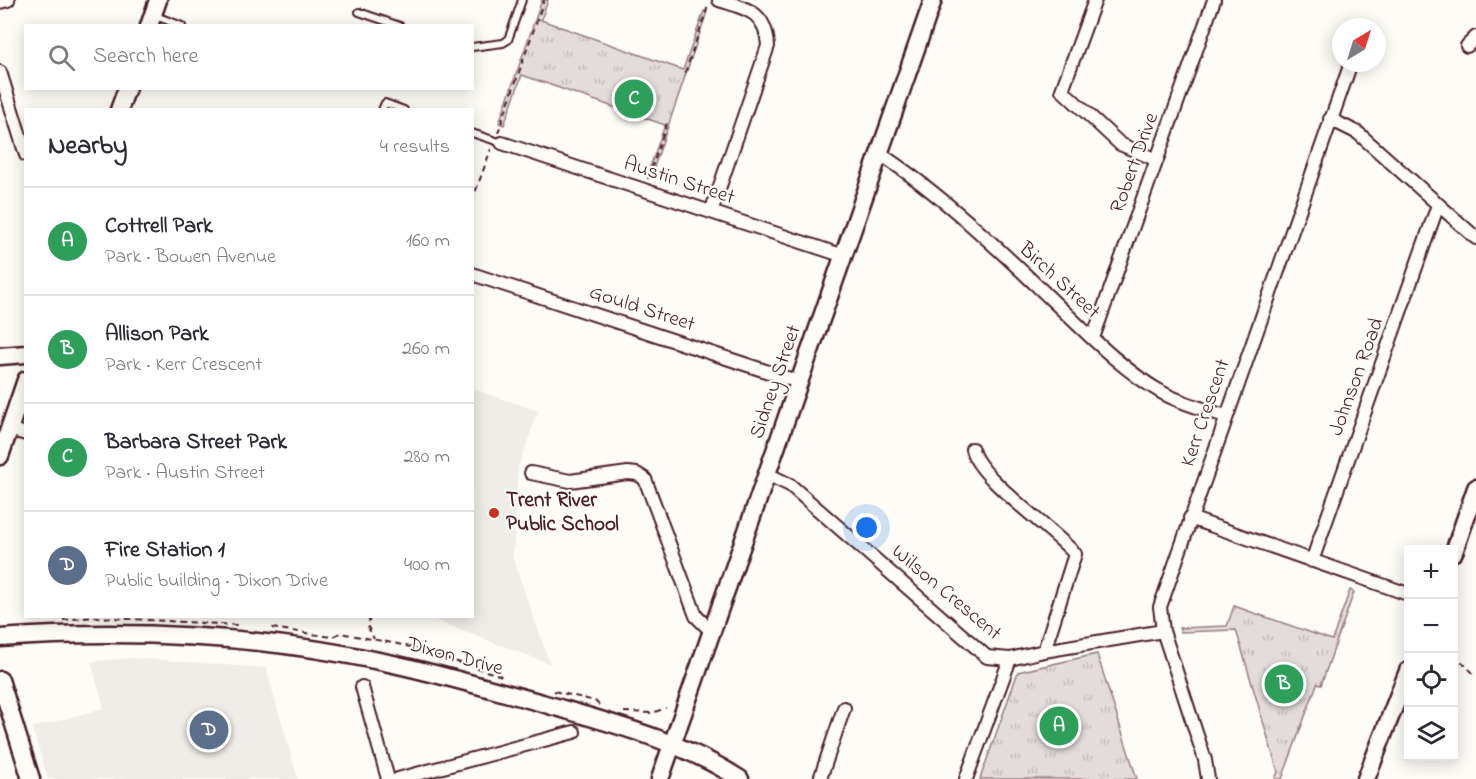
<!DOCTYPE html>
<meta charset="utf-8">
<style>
body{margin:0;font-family:"Indie Flower",sans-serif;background:#f7f7f7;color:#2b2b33}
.controls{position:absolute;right:18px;bottom:18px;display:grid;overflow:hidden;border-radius:0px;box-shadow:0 3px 15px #0003}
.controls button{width:54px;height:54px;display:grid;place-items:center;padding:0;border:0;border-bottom:2px solid #e1e1e2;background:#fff;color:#2b2b33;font:30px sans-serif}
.compass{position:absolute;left:1332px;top:18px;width:54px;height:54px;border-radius:50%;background:#fff;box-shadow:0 3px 15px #0003;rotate:38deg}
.you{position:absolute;left:867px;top:528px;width:21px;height:21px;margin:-15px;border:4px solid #fff;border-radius:50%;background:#1a73e8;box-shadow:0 0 0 9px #1a73e833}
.badge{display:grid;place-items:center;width:39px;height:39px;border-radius:50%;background:#c8321e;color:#fff;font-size:20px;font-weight:700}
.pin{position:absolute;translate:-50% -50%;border:3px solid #fff;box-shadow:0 2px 6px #0006}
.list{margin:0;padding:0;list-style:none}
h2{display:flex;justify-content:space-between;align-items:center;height:78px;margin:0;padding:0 24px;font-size:26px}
h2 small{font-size:20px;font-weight:400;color:#7c7c81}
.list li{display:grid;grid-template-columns:39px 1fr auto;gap:18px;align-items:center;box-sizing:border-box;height:108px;padding:0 24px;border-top:2px solid #e1e1e2}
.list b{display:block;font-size:22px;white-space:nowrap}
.list p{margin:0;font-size:20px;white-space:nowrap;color:#7c7c81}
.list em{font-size:20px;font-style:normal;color:#7c7c81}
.icon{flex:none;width:33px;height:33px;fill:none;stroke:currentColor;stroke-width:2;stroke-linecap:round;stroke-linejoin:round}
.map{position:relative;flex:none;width:1476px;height:779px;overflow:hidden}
.search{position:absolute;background:#fff;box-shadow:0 3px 15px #0003;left:24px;top:24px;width:450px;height:66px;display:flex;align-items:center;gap:15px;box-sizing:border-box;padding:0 21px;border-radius:0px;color:#7c7c81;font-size:22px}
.panel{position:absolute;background:#fff;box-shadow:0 3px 15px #0003;left:24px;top:108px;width:450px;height:510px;border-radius:0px}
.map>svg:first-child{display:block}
.built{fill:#f0ece8}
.grass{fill:url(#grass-tufts);stroke:#967e82;stroke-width:1.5}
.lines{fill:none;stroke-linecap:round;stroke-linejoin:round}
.lane-casing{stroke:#4a1f2b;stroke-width:10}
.street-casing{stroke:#4a1f2b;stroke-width:16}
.secondary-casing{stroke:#4a1f2b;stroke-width:21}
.path{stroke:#4a1f2b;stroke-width:2;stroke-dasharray:6 4.5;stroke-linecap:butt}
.lane{stroke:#fdfcf7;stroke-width:6}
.street{stroke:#fdfcf7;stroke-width:12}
.secondary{stroke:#fdfcf7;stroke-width:16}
.poi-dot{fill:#c8321e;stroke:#fdfcf7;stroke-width:2}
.labels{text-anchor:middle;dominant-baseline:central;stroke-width:4.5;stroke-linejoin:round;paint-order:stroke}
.street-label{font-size:21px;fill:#4a1f2b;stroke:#fdfcf7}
.poi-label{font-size:21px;font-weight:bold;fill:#4a1f2b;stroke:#fdfcf7;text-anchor:start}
</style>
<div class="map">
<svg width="1476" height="779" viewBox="0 0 1476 779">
<defs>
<pattern id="grass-tufts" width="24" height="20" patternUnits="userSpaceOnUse" patternTransform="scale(1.5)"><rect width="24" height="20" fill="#e3dcda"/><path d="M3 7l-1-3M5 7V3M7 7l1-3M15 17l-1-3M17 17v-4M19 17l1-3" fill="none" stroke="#c4bcbb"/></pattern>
</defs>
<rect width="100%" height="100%" fill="#fdfcf7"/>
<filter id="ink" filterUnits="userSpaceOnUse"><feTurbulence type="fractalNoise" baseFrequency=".0167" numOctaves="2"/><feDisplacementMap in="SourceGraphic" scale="12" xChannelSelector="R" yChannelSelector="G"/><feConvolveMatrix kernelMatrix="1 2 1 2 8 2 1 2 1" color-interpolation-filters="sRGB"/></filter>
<g filter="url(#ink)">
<path class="built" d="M473,389L538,411L518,468L513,559L550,664L427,617L472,616Z
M132,658L266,668L298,779H48L32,728L104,708L91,662Z"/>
<path class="grass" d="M542,0H548L541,20L683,70L704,11L707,12L651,176L647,175L665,125L522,75L504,125L499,123Z
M1350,590L1354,592L1321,685L1317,684L1282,779H1275L1278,772L1236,630L1181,632L1179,628L1227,626L1234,606L1332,640Z
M1097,654L1137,779H980L1018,672Z"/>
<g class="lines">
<g class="lane-casing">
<path id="lane" d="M359,12L400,26
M153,15L182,26
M472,47L503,43L508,40L522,0
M382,110L385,103L404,110
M472,133L502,143"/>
</g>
<g class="street-casing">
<path id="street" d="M1095,0L1062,90L1120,144L1157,160
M0,2L8,0
M1467,46L1476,37
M0,72L26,155
M1330,119L1358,133L1476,238
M502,143L844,256
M880,154C939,192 1002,252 1053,301C1086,332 1121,369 1161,392C1180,403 1204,409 1225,416
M711,212L768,46C766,12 748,9 719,0
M472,274L799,382
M1093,338L1214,0
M9,429L26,434
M972,449C978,478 1052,528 1075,554L1044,651
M531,473L570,481L628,473L637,474L645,479L696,616L712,632
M767,474L790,485L987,657L1010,659L1044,651L1163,631
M1190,518L1408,594
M1312,561L1438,205
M362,687L388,779
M398,779L574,732
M820,779L844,708
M966,779L1010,659
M1208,779L1205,760L1163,631L1160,607L1351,63"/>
</g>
<g class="secondary-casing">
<path id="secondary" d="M149,26L158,0
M119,110L127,88
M0,356L26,354
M0,456L26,380
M1454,552L1476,488
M0,638C126,629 260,635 384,662C437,673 490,689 542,703C610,723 680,740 740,779
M0,680L31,779
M660,779L933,0
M1366,779L1408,671"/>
</g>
<path class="path" d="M685,73L708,6
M498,133L544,0
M648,179L667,123
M472,201L491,149
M370,616L368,627L374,639
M63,620L96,617L237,625
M272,628L332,637L340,633L403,645L502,676
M1454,654L1476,676
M554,691L595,701L599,705
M624,712L652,713L666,708"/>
<use href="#lane" class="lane"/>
<use href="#street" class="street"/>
<use href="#secondary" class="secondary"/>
</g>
</g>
<circle class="poi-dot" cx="494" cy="513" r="6"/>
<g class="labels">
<g class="street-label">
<text transform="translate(1135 163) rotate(-70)">Robert Drive</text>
<text transform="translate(679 181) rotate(18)">Austin Street</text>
<text transform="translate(1059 281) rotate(43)">Birch Street</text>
<text transform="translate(642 309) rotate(18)">Gould Street</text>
<text transform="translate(1357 377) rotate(-70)">Johnson Road</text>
<text transform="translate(776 382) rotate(-71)">Sidney Street</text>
<text transform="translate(1206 413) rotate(-71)">Kerr Crescent</text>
<text transform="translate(946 593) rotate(40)">Wilson Crescent</text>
<text transform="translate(455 657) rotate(15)">Dixon Drive</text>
</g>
<g class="poi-label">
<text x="506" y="501">Trent River<tspan x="506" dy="24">Public School</tspan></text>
</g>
</g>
</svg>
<div class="controls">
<button>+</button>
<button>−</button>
<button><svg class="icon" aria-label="locate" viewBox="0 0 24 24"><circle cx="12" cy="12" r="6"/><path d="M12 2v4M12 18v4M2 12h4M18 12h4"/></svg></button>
<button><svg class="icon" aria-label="layers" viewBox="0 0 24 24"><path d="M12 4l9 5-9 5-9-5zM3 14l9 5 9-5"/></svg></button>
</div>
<svg class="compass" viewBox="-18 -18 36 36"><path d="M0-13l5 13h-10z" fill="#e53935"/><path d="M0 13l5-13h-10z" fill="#7c7c81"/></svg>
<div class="you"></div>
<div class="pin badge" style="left:1059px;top:726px;background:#2e9e5b">A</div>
<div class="pin badge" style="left:1284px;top:684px;background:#2e9e5b">B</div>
<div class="pin badge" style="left:634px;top:99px;background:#2e9e5b">C</div>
<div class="pin badge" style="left:209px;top:730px;background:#5c6f8a">D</div>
<div class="search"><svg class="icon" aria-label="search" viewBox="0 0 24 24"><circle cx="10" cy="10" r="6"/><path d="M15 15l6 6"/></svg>Search here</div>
<section class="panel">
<h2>Nearby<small>4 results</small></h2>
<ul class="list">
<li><span class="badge" style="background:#2e9e5b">A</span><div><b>Cottrell Park</b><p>Park · Bowen Avenue</p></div><em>160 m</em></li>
<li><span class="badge" style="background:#2e9e5b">B</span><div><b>Allison Park</b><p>Park · Kerr Crescent</p></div><em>260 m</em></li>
<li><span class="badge" style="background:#2e9e5b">C</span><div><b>Barbara Street Park</b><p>Park · Austin Street</p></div><em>280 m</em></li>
<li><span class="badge" style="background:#5c6f8a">D</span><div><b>Fire Station 1</b><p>Public building · Dixon Drive</p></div><em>400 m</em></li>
</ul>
</section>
</div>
